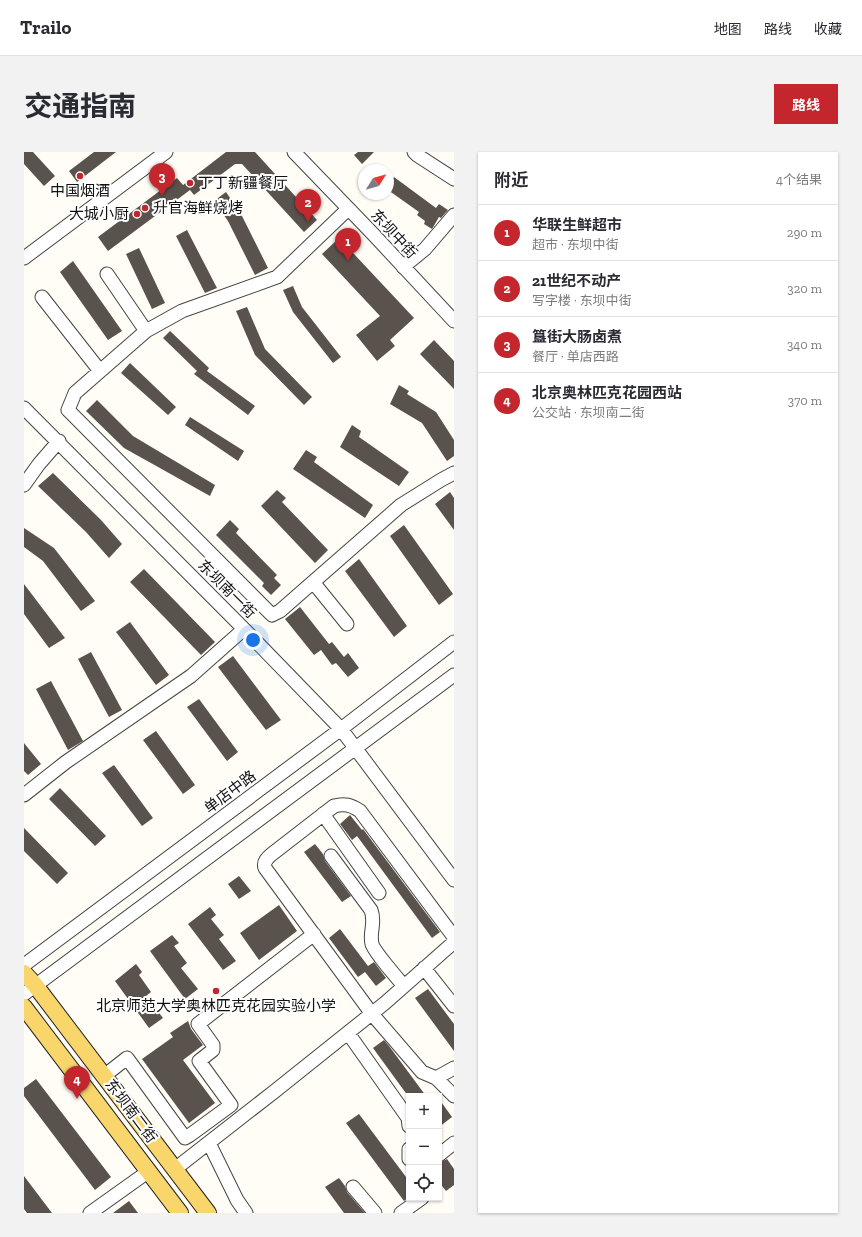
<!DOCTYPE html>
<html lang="zh">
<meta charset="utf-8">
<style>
body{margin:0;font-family:"Zilla Slab","Noto Sans SC",serif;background:#f2f2f3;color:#2b2b33}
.controls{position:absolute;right:12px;bottom:12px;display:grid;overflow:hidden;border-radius:0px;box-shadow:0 1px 3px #0004}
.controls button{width:36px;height:36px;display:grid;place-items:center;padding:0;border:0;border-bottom:1px solid #e1e1e2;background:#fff;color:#2b2b33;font:20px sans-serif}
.compass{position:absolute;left:334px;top:12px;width:36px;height:36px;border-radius:50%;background:#fff;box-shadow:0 1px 3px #0004;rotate:53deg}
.you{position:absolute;left:229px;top:488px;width:14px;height:14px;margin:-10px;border:3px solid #fff;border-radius:50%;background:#1a73e8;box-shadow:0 0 0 6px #1a73e833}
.badge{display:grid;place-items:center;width:26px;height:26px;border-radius:50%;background:#c4262e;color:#fff;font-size:13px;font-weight:700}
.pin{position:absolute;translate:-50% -33px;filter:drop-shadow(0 1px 2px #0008)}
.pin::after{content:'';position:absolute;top:21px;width:14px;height:12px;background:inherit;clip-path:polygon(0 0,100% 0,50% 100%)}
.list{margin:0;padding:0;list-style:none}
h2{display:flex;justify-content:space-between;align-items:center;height:52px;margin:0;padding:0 16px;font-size:17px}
h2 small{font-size:13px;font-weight:400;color:#7c7c81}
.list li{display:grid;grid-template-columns:26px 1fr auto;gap:12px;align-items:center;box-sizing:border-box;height:56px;padding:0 16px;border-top:1px solid #e1e1e2}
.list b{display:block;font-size:15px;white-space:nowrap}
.list p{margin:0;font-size:13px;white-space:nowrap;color:#7c7c81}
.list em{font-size:13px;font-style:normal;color:#7c7c81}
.icon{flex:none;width:22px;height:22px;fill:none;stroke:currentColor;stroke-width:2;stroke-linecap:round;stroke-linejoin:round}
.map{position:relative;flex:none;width:430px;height:1061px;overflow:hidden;border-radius:0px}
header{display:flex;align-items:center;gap:24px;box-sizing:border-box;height:56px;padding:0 20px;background:#fff;border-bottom:1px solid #e1e1e2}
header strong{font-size:19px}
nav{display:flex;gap:22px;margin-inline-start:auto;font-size:14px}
.intro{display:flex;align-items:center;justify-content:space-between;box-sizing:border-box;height:96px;padding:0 24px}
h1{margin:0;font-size:28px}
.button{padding:10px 18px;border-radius:0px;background:#c4262e;color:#fff;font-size:14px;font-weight:700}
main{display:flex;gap:24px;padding:0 24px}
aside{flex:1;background:#fff;border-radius:0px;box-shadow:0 1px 3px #0004}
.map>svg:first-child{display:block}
.building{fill:#5a524d}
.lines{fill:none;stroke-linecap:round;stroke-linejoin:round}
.minor-casing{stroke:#444;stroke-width:15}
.major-casing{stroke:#222;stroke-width:18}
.minor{stroke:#fff;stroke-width:13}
.major{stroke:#f9d66b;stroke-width:16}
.poi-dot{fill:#c4262e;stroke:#fff;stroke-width:1.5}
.labels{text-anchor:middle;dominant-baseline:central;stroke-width:4;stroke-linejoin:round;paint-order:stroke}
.poi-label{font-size:15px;fill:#111;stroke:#fff;text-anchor:start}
.street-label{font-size:15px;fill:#111;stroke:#fff}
</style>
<header>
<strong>Trailo</strong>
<nav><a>地图</a><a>路线</a><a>收藏</a></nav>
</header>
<div class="intro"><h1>交通指南</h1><a class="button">路线</a></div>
<main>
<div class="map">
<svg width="430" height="1061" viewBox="0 0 430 1061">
<rect width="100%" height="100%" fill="#fffdf5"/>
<path class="building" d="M0,0H9L31,24L20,34L0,12Z
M70,0H92L53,30L45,19Z
M202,0H231L293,68L280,80L218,12H211L170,43L166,38L84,99L74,85L153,26L159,33Z
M334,0H350L338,12L330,3Z
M370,25L412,56L415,52L424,58L417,66L415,65L408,77L400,72L401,69L393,63L395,60L364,38V34Z
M202,40L217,62L244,116L231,123L204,69L190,49Z
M163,78L193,136L181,141L152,84Z
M315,86L390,166L366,188L371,194L353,209L332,183L356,164L298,102Z
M115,96L141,151L128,157L102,102Z
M49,109L98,179L84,188L36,120Z
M269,134L278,155L317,205L309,211L269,160L259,138Z
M223,155L241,197L288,245L280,253L231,203L212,159Z
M146,179L185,216L183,219L231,254L224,263L170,222L173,219L139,186Z
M410,188L430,209V237L396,202Z
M106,211L152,255L144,263L97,221Z
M375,233L385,239L383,242L412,260L430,288V304L423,309L398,271L366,252Z
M73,248L109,284L191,333L186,344L100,296L62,259Z
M166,265L220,299L214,309L161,273Z
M328,273L337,279L335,285L385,320L375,334L316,295Z
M282,298L293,305L290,310L349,353L341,366L269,317Z
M29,321L77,368L98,392L85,406L62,380L14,334Z
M253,338L262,346L258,350L304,398L291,411L237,354Z
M426,340L430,346V378L411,352Z
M206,368L215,377L212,381L253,423L250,426L257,433L247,443L238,434L240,431L192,383Z
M380,373L429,442L415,453L366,384Z
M0,376L30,396L71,449L57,459L19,409L0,395Z
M335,407L383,474L370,485L321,419Z
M120,417L191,490L177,503L106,430Z
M0,432L41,486L25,496L0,462Z
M276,455L305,492L308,490L320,505L324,501L335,516L324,525L312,511L308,513L297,498L290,503L261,467Z
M106,470L145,523L132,533L92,480Z
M67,500L98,558L85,565L54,507Z
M209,504L257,568L242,578L194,515Z
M27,529L59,589L44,598L12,537Z
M175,547L214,600L203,609L163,555Z
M132,579L171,633L159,642L119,588Z
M0,591L17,612L4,623L0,619Z
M90,613L129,666L118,674L78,621Z
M36,636L82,684L71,694L25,647Z
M326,663L338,678L339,677L416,780L408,786L333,684L328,688L316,672Z
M0,676L44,721L33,732L0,699Z
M291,692L299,702L301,709L327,744L318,750L280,700Z
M215,724L227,739L215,747L204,732Z
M255,753L273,779L235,808L216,781Z
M186,755L192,763L187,767L200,783L195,787L212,809L199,818L164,772Z
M316,777L344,814L350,810L362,826L352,834L341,820L334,825L305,786Z
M148,783L155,791L150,794L163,811L157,816L174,837L161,847L126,799Z
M112,812L118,820L115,823L127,840L122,844L139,866L125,876L91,829Z
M404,837L430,872V899L391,846Z
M164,869L167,877L179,893L159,908L191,951L165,971L118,907L149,885L146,881Z
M360,888L365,894L402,944H384L349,896Z
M12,927L87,1025L71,1038L0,944V936Z
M415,947L428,965L415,975Z
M335,962L385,1029V1045L380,1049L322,971Z
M423,1007L430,1017V1033L422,1039L415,1030V1011Z
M0,1024L28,1061H3L0,1057Z
M315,1026L321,1034L323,1040L341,1061H320L301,1035Z
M105,1049L114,1061H89Z"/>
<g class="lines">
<g class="minor-casing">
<path id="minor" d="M270,0L349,82L430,169
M390,0L393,3L430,27
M324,57L253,125L158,159L122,179L51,241L44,258L248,463L256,459L377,353L417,328L430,321
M0,106L142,0
M379,115L401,97L430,63
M83,122L122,179
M18,145L76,219
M0,256L220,477L317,577L430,728
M0,333L15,312L35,289
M289,430L323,472
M0,643L42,610L167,524L220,477
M299,662L355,741
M307,704L347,758C352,771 345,780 348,792C350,799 373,826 380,834
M430,785L336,659C327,653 321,651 310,654L248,702C243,706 239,710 241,716L348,862L398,920L412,926L430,916
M0,813L317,577L430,490
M400,816L430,854
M0,842L430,523
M324,881L384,966L385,974
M80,924L103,906L161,986L166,983L207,953L175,909L189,898V893L174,872L290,782
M412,926L430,944
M185,991L213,1048L222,1061
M385,997V1007
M415,1003L430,991
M151,1017L251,939L361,851L430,790
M329,1035L351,1061
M66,1061L125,1019
M377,1061L398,1046"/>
</g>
<g class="major-casing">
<path id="major" d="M0,821L11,833L184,1061
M0,855L156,1061"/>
</g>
<use href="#minor" class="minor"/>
<use href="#major" class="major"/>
</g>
<g class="poi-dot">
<circle cx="56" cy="24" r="4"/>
<circle cx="166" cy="31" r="4"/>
<circle cx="121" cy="56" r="4"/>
<circle cx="113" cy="62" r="4"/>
<circle cx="192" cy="839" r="4"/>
</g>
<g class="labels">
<g class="poi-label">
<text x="174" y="31">丁丁新疆餐厅</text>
<text x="56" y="39" text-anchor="middle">中国烟酒</text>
<text x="129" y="56">升官海鲜烧烤</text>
<text x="105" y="62" text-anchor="end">大城小厨</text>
<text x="192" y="854" text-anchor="middle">北京师范大学奥林匹克花园实验小学</text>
</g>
<g class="street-label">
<text transform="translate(370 82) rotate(47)">东坝中街</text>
<text transform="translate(203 437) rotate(45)">东坝南一街</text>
<text transform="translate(206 640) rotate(-37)">单店中路</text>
<text transform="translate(107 959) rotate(53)">东坝南二街</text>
</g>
</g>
</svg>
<div class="controls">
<button>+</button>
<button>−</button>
<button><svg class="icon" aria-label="locate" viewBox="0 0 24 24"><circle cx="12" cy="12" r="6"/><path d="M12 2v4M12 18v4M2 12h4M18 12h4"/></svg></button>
</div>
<svg class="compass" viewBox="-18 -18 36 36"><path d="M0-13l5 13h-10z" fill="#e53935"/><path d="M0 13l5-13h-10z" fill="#7c7c81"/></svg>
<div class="you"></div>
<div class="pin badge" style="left:324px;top:109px">1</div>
<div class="pin badge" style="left:284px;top:70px">2</div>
<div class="pin badge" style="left:138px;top:44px">3</div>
<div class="pin badge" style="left:53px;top:947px">4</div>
</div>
<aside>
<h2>附近<small>4个结果</small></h2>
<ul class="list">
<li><span class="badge">1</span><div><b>华联生鲜超市</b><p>超市 · 东坝中街</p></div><em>290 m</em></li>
<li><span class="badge">2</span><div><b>21世纪不动产</b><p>写字楼 · 东坝中街</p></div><em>320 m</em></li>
<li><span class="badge">3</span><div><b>簋街大肠卤煮</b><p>餐厅 · 单店西路</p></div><em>340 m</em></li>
<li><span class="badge">4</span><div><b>北京奥林匹克花园西站</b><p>公交站 · 东坝南二街</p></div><em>370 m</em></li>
</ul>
</aside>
</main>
